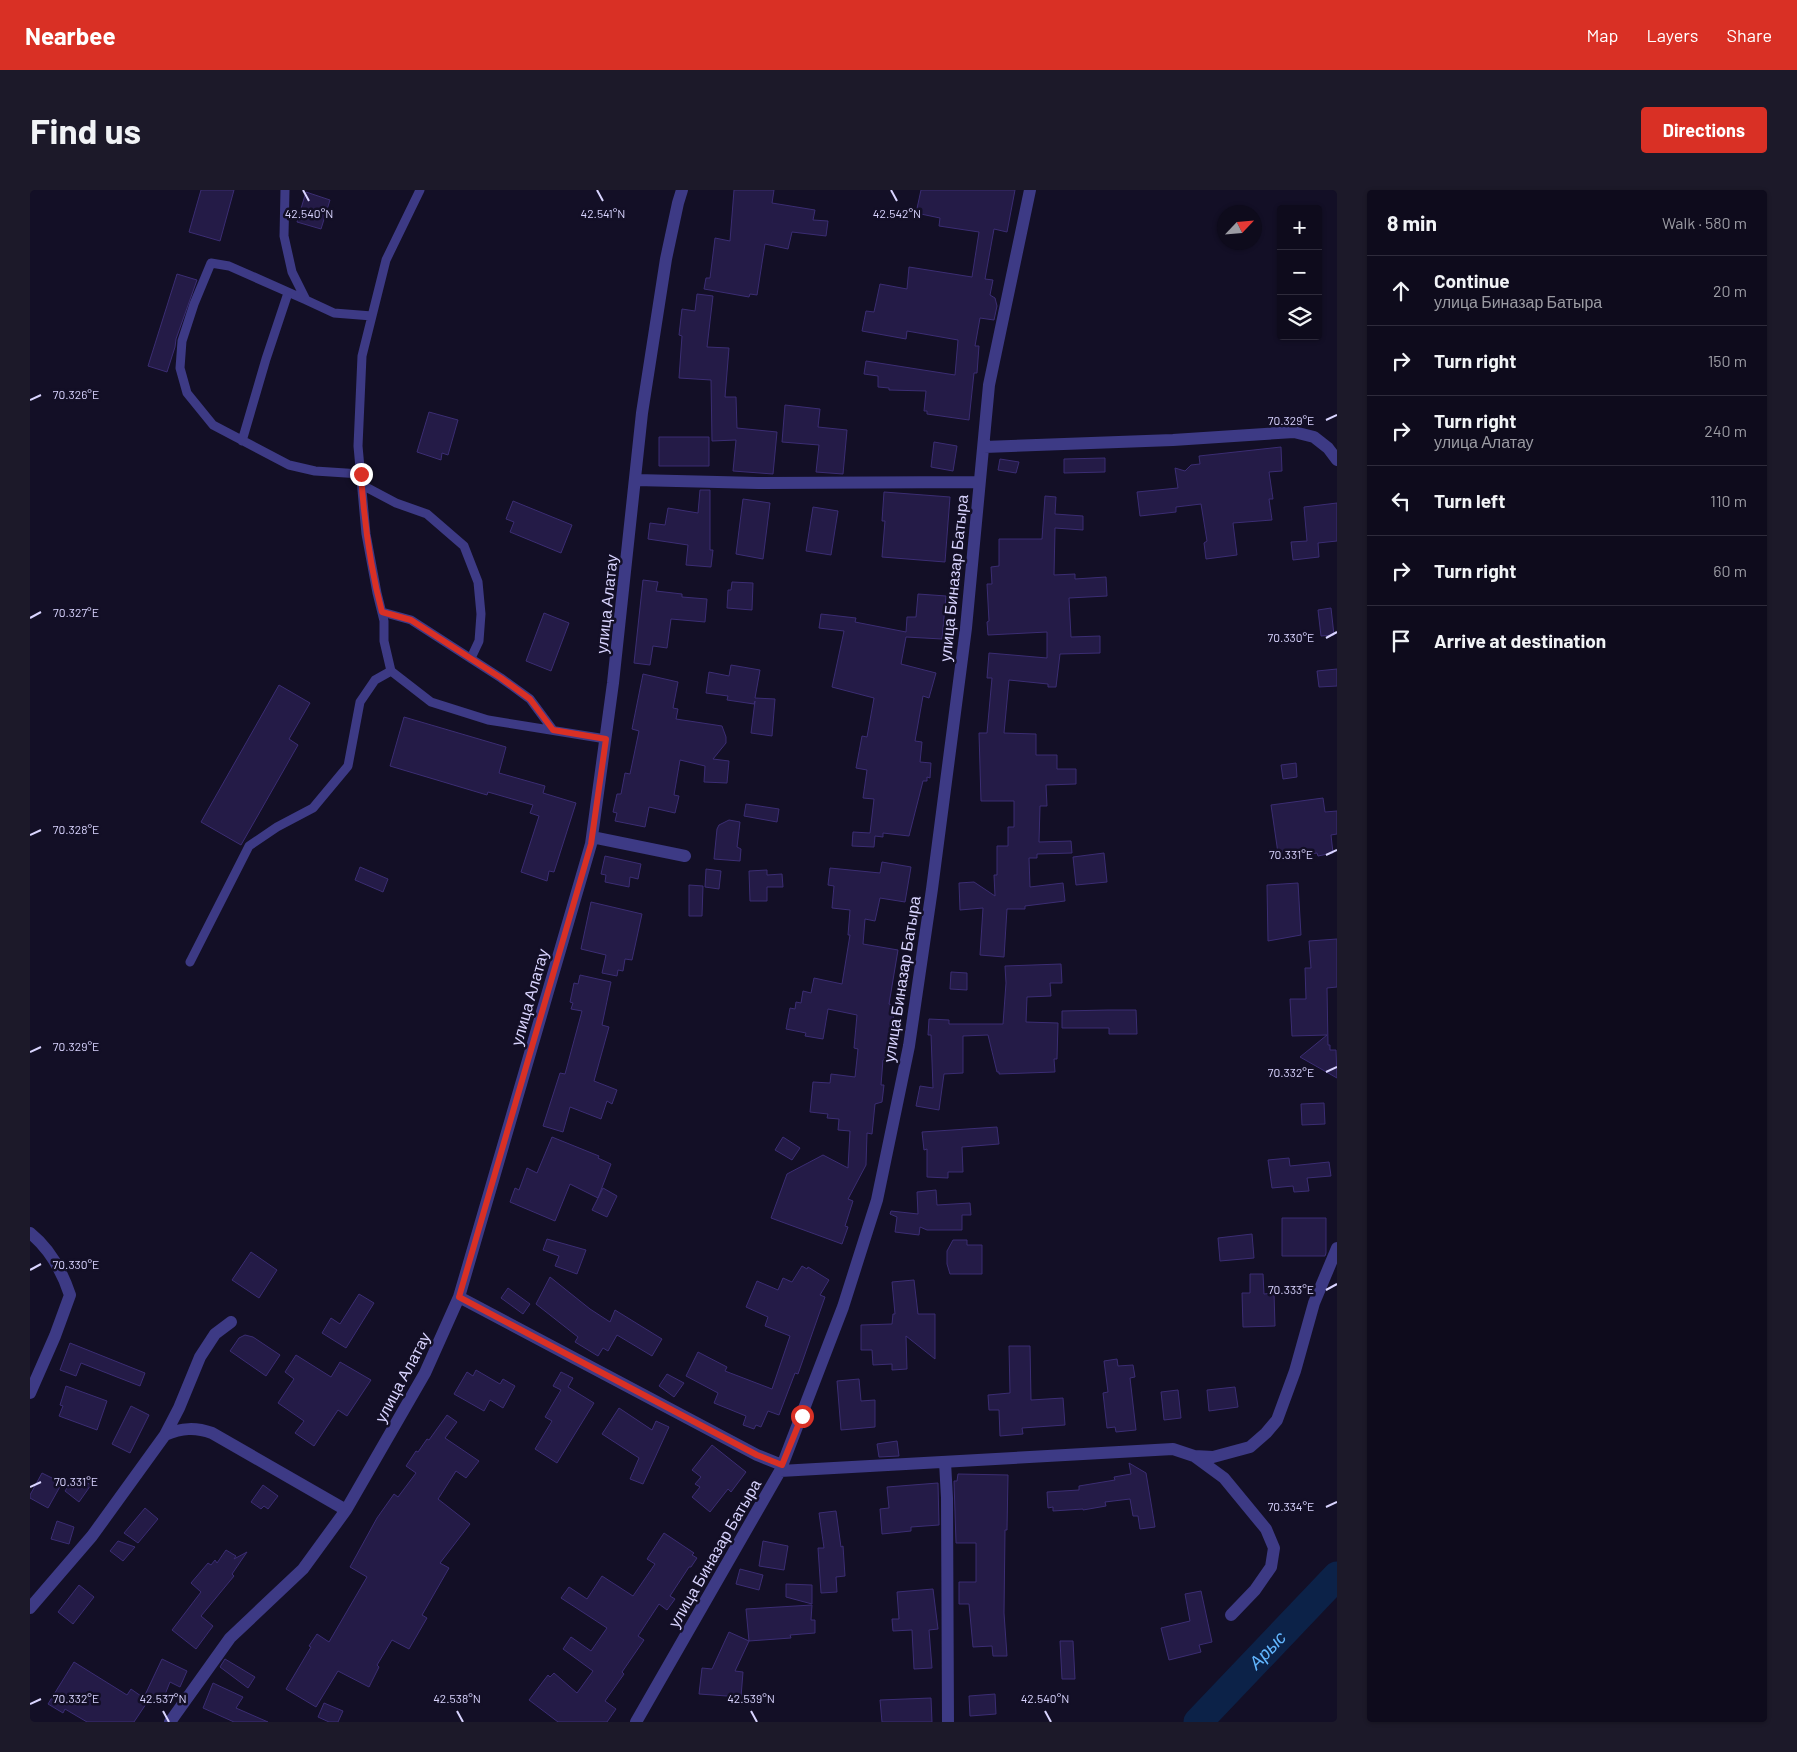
<!DOCTYPE html>
<meta charset="utf-8">
<style>
body{margin:0;font-family:Barlow,sans-serif;background:#1c1929;color:#f1f3f6}
.controls{position:absolute;right:15px;top:15px;display:grid;overflow:hidden;border-radius:5px;box-shadow:0 1px 4px #0004}
.controls button{width:45px;height:45px;display:grid;place-items:center;padding:0;border:0;border-bottom:1px solid #2e2b3b;background:#0e0b1c;color:#f1f3f6;font:25px sans-serif}
.compass{position:absolute;left:1187px;top:15px;width:45px;height:45px;border-radius:50%;background:#0e0b1c;box-shadow:0 1px 4px #0004;rotate:64deg}
.stop{position:absolute;width:15px;height:15px;margin:-11px;border:4px solid #d93025;border-radius:50%;background:#fff}
.stop.end{background:#d93025;border-color:#fff;box-shadow:0 1px 5px #0008}
.list{margin:0;padding:0;list-style:none}
h2{display:flex;justify-content:space-between;align-items:center;height:65px;margin:0;padding:0 20px;font-size:21px}
h2 small{font-size:16px;font-weight:400;color:#9b9ba3}
.list li{display:grid;grid-template-columns:32px 1fr auto;gap:15px;align-items:center;box-sizing:border-box;height:70px;padding:0 20px;border-top:1px solid #2e2b3b}
.list b{display:block;font-size:19px;white-space:nowrap}
.list p{margin:0;font-size:16px;white-space:nowrap;color:#9b9ba3}
.list em{font-size:16px;font-style:normal;color:#9b9ba3}
.icon{flex:none;width:28px;height:28px;fill:none;stroke:currentColor;stroke-width:2;stroke-linecap:round;stroke-linejoin:round}
.map{position:relative;flex:none;width:1307px;height:1532px;overflow:hidden;border-radius:5px}
header{display:flex;align-items:center;gap:30px;box-sizing:border-box;height:70px;padding:0 25px;background:#d93025;color:#fff}
header strong{font-size:24px}
nav{display:flex;gap:28px;margin-inline-start:auto;font-size:18px}
.intro{display:flex;align-items:center;justify-content:space-between;box-sizing:border-box;height:120px;padding:0 30px}
h1{margin:0;font-size:35px}
.button{padding:12px 22px;border-radius:5px;background:#d93025;color:#fff;font-size:18px;font-weight:700}
main{display:flex;gap:30px;padding:0 30px}
aside{flex:1;background:#0e0b1c;border-radius:5px;box-shadow:0 1px 4px #0004}
.map>svg:first-child{display:block}
.lines{fill:none;stroke-linecap:round;stroke-linejoin:round}
.river{stroke:#0c2248;stroke-width:29}
.building{fill:#241b47;stroke:#3b2d73}
.lane{stroke:#3d3a85;stroke-width:9}
.street{stroke:#3d3a85;stroke-width:12}
.route{stroke:#d93025;stroke-width:6}
.ticks{fill:none;stroke:#d9d4ff;stroke-width:2}
.labels{text-anchor:middle;dominant-baseline:central;stroke-width:5;stroke-linejoin:round;paint-order:stroke}
.street-label{font-size:16px;fill:#d9d4ff;stroke:#130f26}
.water-label{font-size:18px;font-style:italic;fill:#62b6ff;stroke:#130f26}
.ticks-label{font-size:12px;text-anchor:middle;fill:#d9d4ff;stroke:#130f26;stroke-width:5;stroke-linejoin:round;paint-order:stroke}
</style>
<header>
<strong>Nearbee</strong>
<nav><a>Map</a><a>Layers</a><a>Share</a></nav>
</header>
<div class="intro"><h1>Find us</h1><a class="button">Directions</a></div>
<main>
<div class="map">
<svg width="1307" height="1532" viewBox="0 0 1307 1532">
<rect width="100%" height="100%" fill="#130f26"/>
<g class="lines">
<path class="river" id="s1" d="M1168,1532L1307,1386"/>
</g>
<path class="building" d="M171,0H204L190,51L159,42Z
M704,0H744L742,13L785,20L783,30L798,31L796,46L762,42L758,59L735,54L727,105L720,104L719,107L674,99L676,88H680L685,48L700,51Z
M891,0H985L977,42L964,39L955,89L963,90L960,105L965,108L967,116L964,130L950,128L945,156H949L947,183H944L939,230L897,224V221H894L896,201L859,200V198L848,197V186L834,184L836,171L925,185L928,150L877,141L876,149L832,141L836,121L844,122L850,94L877,99L879,77L942,87L949,42L909,36L910,28L886,23Z
M276,2L300,10L291,39L267,32Z
M147,84L167,90L146,149L145,157L137,182L118,176Z
M667,104L683,106L677,157L699,158L695,207H706L707,238L747,242L743,284L703,281L706,250L682,251L681,190L649,188L652,146L649,145L652,119L665,121Z
M755,215L790,219L788,237L817,240L813,284L786,282L789,255L752,252Z
M399,222L428,230L418,265L412,263L411,270L387,262Z
M629,247H679V276H629Z
M904,252L927,256L923,281L901,277Z
M1251,257L1252,281L1239,282L1243,309H1239L1242,330L1203,333L1207,365L1176,369L1174,353L1177,351L1171,314L1146,317V322L1110,326L1107,302L1148,298L1145,278L1155,281L1161,275L1170,274L1169,266Z
M1075,268V282L1034,283V269Z
M970,269L989,272L986,283L968,280Z
M670,300H680V360H683L681,377L656,375L658,355L618,349L620,333L635,335L638,318L668,323Z
M854,302L920,307L915,372L852,367L855,331H852Z
M1015,306L1026,307L1025,324L1053,326V340L1025,338L1024,385L1045,384V389L1076,387L1077,406L1039,408L1041,447L1070,446V463L1030,464L1026,497H1018V494L979,490L974,543L1006,544V565H1027V579H1046V594L1016,595L1017,616H1010L1009,652L1041,651L1042,663L1007,664V668H999L1000,697L1033,693L1035,711L995,716V719H977L974,767L950,765L953,718L930,720L929,693L944,692L965,706L964,685H967V656H978V637H984V611H951L949,543H957L962,488H957L959,463L1017,468V442L958,445L957,432L959,431L957,394H962L961,377L969,376V349H1012Z
M713,309L740,313L733,369L706,364Z
M483,311L542,335L531,363L480,342L484,332L476,329Z
M1307,313V351L1288,353L1289,367L1263,370L1261,352L1277,351L1274,317Z
M783,317L808,321L801,365L776,361Z
M613,390L628,392L626,401L652,404V407L677,409L675,432L641,429L637,458L623,456L620,475L604,473Z
M702,392L723,393L722,420L697,418L698,400H701Z
M888,404L916,406L912,449L876,447L871,474L906,483L899,508L893,506L885,551L892,552L890,572L901,573L900,588L897,587V591H893L879,646L853,643V647L845,646L844,657L822,656L823,642L840,643L844,609L833,608L837,580L826,578L832,546L837,547L844,508L802,497L814,441L789,438L791,424L826,428L825,432L876,442L877,427H886Z
M1301,418L1304,445L1291,446L1288,420Z
M514,423L539,433L521,481L496,471Z
M701,475L730,480L725,508L745,509L742,546L721,543L725,511L724,514L697,510L698,506L676,503L679,482L699,486Z
M1307,479V496L1289,497L1287,481Z
M613,484L648,492L643,518L648,519L646,529L692,536L696,547V553L683,569L699,571L697,593L674,592L675,576L650,570L644,605L649,606L645,623L619,617L615,637L585,631L587,623L583,622L587,604H591L595,583L600,584L609,541L602,539Z
M249,495L280,513L259,549L268,555L211,655L171,632Z
M374,527L476,557L469,583L515,596L513,603L546,613L524,682L519,681L517,691L491,682L509,626L500,623L503,615L458,602L457,605L360,576Z
M1266,573L1267,587L1253,589L1251,575Z
M1293,608L1295,622L1307,621V644L1301,645L1303,663L1288,666L1287,663L1273,665L1272,659L1248,663L1241,615Z
M716,614L749,619L747,632L714,626Z
M699,630L710,632L707,657L711,659L710,671L684,669L687,639L689,635Z
M1074,663L1077,692L1046,695L1043,667Z
M575,666L611,674L608,689L600,687L599,697L575,692L576,685L571,684Z
M852,672L881,677L875,712L850,708L845,731L835,729L833,754L868,760L859,814L865,816L863,831L861,830L857,870H853L851,895H854L852,912L845,914L842,944L837,943L836,975L818,1009L823,1011L815,1036L818,1037L812,1054L741,1028L757,984L793,965L818,978L820,941L808,940L809,929L797,928L798,924L780,922L783,892L800,893L801,884L825,887L828,859L824,858L827,825L798,819L793,849L775,846L776,843L756,839L760,818L765,819L766,812L771,813L773,801L781,803L784,788L812,794L820,745H818L820,720L802,718L804,696L798,695L800,678L850,683Z
M330,677L358,689L353,702L325,690Z
M676,679L691,681L689,699L675,697Z
M737,680V685L752,684L753,697H737V711H720L719,681Z
M1268,693L1271,745L1238,751L1237,695Z
M659,695L673,696L672,726H659Z
M561,712L612,724L602,770L595,769L593,781L588,780L587,786L572,783L576,765L551,759Z
M1307,749V797L1297,798L1298,855H1300V860H1306L1307,888L1270,867L1297,845L1262,846L1260,809H1276L1275,778H1281L1279,751Z
M1031,774L1032,793H1020L1021,806L997,807L996,832L1028,833L1027,869H1024L1025,882L969,884V882H967L958,845L933,846V883L914,884L909,920L886,916L890,896L903,898L901,845H898L899,829L919,830V834H973L976,793L975,776Z
M921,782L937,783V800L920,799Z
M550,785L581,792L572,835L579,837L564,891L587,900L582,914L577,911L571,929L540,917L533,942L513,936L530,883L535,884L552,821L541,819L543,813L540,812L544,793L548,794Z
M1078,820H1106L1107,844H1079V838H1032V821Z
M1294,913L1295,934L1272,935L1271,914Z
M967,937L969,954L932,957L933,982H918V988L897,987V959L894,960L892,942Z
M522,947L569,966L568,968L581,974L568,1008L540,994L525,1031L480,1012L485,998L489,1000L497,978L507,983Z
M753,947L770,958L762,970L745,960Z
M1259,968L1260,976L1299,972L1301,986L1277,988L1279,1001L1264,1002L1263,996L1242,998L1238,970Z
M573,998L587,1006L577,1027L562,1020Z
M906,1000L907,1015L940,1013L941,1025H932V1040H897L890,1037L889,1045L865,1042L867,1027L860,1024L861,1021L888,1024L887,1002Z
M1252,1028H1296V1063L1295,1066H1252Z
M1222,1044L1224,1068L1190,1071L1188,1048Z
M517,1049L556,1060L547,1084L525,1076L529,1066L513,1060Z
M923,1050H937V1055H952V1084H920L917,1074V1061Z
M221,1062L247,1080L229,1108L202,1090Z
M772,1076L777,1079L778,1077L799,1090L790,1105L795,1107L768,1184L765,1183L749,1225L738,1221L731,1237L726,1235L724,1239L713,1235L716,1226L684,1213L688,1203L656,1186L668,1162L697,1177L695,1181L742,1199L760,1146L735,1136L738,1127L716,1117L727,1091L748,1100L753,1088L762,1092Z
M1220,1084H1233L1234,1104L1244,1103L1245,1136L1213,1137L1212,1103H1220Z
M520,1087L560,1119L580,1132L585,1120L632,1149L622,1166L587,1145L578,1161L573,1158L568,1166L545,1152L548,1147L506,1114Z
M884,1090L888,1124H905V1169L876,1146L877,1179L862,1180V1174L843,1175L842,1160H831V1135L862,1134L863,1124H865L862,1092Z
M478,1098L500,1114L493,1124L471,1108Z
M329,1104L344,1113L316,1158L292,1143L301,1128L310,1134Z
M215,1145L223,1147L250,1165L236,1186L200,1161L209,1148Z
M40,1153L115,1183L110,1196L51,1173L46,1186L30,1180Z
M979,1156H1000L1001,1210L1033,1208L1035,1235L992,1238L993,1244L970,1246L969,1220H959L958,1205L980,1203Z
M266,1165L301,1187L310,1172L341,1190L317,1226L308,1220L284,1256L265,1243L274,1231L248,1213L264,1189L255,1182Z
M1087,1169L1088,1176L1103,1175L1105,1187L1100,1188L1106,1240L1086,1242L1085,1237L1077,1238L1073,1203L1078,1202L1074,1171Z
M446,1180L470,1194L473,1189L485,1196L473,1218L460,1210L454,1221L424,1204L437,1182L443,1186Z
M531,1182L543,1188L538,1197L564,1213L527,1273L505,1259L522,1231L515,1227L531,1200L523,1196Z
M637,1184L654,1193L644,1207L629,1196Z
M829,1189L831,1211L845,1210V1237L811,1240L807,1191Z
M36,1196L77,1211L67,1240L29,1226L33,1216L30,1215Z
M1205,1197L1208,1217L1179,1221L1177,1200Z
M1148,1200L1151,1228L1134,1230L1131,1202Z
M101,1216L119,1225L100,1263L82,1254Z
M589,1218L622,1240L626,1231L639,1237L613,1294L600,1289L609,1268L572,1244Z
M417,1225L427,1232L415,1248L449,1271L436,1288L426,1281L408,1309L440,1334L410,1373L419,1378L392,1425L397,1428L379,1459L362,1450L347,1475L349,1477L339,1497L308,1481L286,1517L256,1499L281,1457L279,1456L287,1444L299,1452L337,1387L320,1377L347,1328L364,1304L368,1307L386,1283L376,1276L386,1261L388,1262L397,1249L399,1250Z
M867,1251L869,1266L849,1267L847,1254Z
M682,1255L716,1282L701,1302L698,1299L680,1322L662,1307L670,1297L665,1294L671,1287L662,1280Z
M1099,1273L1116,1283L1125,1337L1110,1339L1108,1326H1103L1100,1309L1075,1312L1076,1316L1053,1320V1319L1023,1321V1317L1018,1318L1017,1302L1049,1300V1296L1085,1290L1084,1287L1101,1284Z
M12,1283L32,1293L18,1318L0,1308V1305Z
M928,1284L978,1285L977,1340H975L974,1423L977,1466H963L962,1456L943,1457L939,1414H929V1392H946V1353H926L924,1291H927Z
M45,1286L61,1295L49,1312L35,1301Z
M908,1293L909,1335L881,1337V1341L852,1344L850,1319L859,1318L857,1297Z
M233,1295L248,1306L238,1319L234,1316L231,1319L221,1312Z
M115,1318L128,1329L108,1353L94,1343Z
M806,1321L811,1357L813,1356L815,1386L806,1387L807,1402L791,1403L788,1358H794L789,1323Z
M27,1331L44,1337L39,1354L21,1349Z
M634,1343L664,1363L662,1365L667,1368L661,1377H659L640,1406L645,1409L637,1420L629,1414L608,1446L614,1450L592,1482L594,1484L575,1511L586,1519L577,1532H528L499,1510L518,1485L520,1487L524,1483L547,1503L563,1481L533,1459L541,1447L561,1461L577,1438L531,1408L539,1397L557,1409L572,1386L603,1406L625,1374L617,1369Z
M88,1351L105,1357L93,1371L80,1361Z
M733,1351L758,1356L754,1380L729,1376Z
M196,1360L206,1366L204,1369L217,1362L202,1384L204,1386L171,1426L183,1436L166,1459L142,1440L171,1402L161,1393L178,1373L181,1375L185,1370L187,1373Z
M710,1379L733,1385L729,1400L706,1394Z
M756,1394L782,1395V1414L756,1407Z
M49,1395L64,1407L43,1434L28,1422Z
M903,1399L908,1439L899,1440L902,1478L884,1479L882,1440L863,1441L862,1429H869L867,1402Z
M1171,1401L1182,1452L1169,1455L1171,1462L1139,1470L1131,1438L1160,1431L1155,1404Z
M782,1415L781,1430H785V1443L760,1445L761,1448L719,1451L716,1419Z
M699,1442L719,1451L705,1481L713,1482L711,1507L669,1504L672,1478L682,1479Z
M1030,1451H1043L1045,1489H1032Z
M132,1469L157,1481L150,1497L140,1492L132,1512L115,1505Z
M195,1469L225,1487L218,1498L190,1477Z
M44,1472L97,1505L101,1499L118,1511L104,1532H57L35,1519L33,1523L18,1514Z
M183,1493L213,1507L206,1518L238,1532H204L173,1518Z
M965,1504L966,1524L940,1526L939,1506Z
M901,1508L902,1532H852L850,1510Z
M294,1513L313,1521L308,1532H299L288,1527Z"/>
<g class="lines">
<path class="lane" d="M255,0L254,46L262,82L276,110L304,123L342,126
M390,0L356,70L332,166L328,256L336,344L347,403L354,431V451L361,481L401,512L458,530L576,549
M276,110L199,76L181,73L164,114L152,151L150,178L157,203L183,235L259,275L285,281L331,284
M212,251L236,169L258,103
M332,295L366,313L397,324L434,356L448,392L451,424L449,451L441,468
M352,422L381,430L471,488L500,509L523,540
M160,772L219,656L247,637L283,618L318,576L330,512L345,490L361,481"/>
<path class="street" d="M954,257L1143,250L1264,242L1284,247L1298,258L1307,270
M606,290L728,293L949,292
M562,647L655,666
M0,1043C20,1059 32,1081 40,1105L25,1146L0,1203
M429,1107L727,1265L752,1275
M135,1245L149,1218L170,1167L185,1144L201,1132
M1164,1266L1194,1288L1236,1339L1244,1358L1241,1377L1225,1400L1201,1425
M915,1272L917,1308L918,1532
M750,1281L1143,1259L1164,1266L1183,1267L1220,1257L1236,1243L1247,1230L1265,1181L1284,1113L1307,1058
M0,1418L62,1346L135,1245C152,1238 165,1237 182,1243L316,1320
M140,1532L200,1448L273,1379L316,1320L395,1183L429,1107L561,654L583,493L612,223L636,69L648,13L652,0
M606,1532L750,1281L813,1117L847,1010L879,856L902,699L936,438L959,195L1000,0"/>
</g>
<g class="lines">
<path class="route" d="M331,284C334,330 340,377 352,422L381,430L471,488L500,509L523,540L576,549L561,654L429,1107L727,1265L752,1275L772,1226"/>
</g>
<path class="ticks" d="M273,0L279,11M567,0L573,11M861,0L867,11M0,210L11,205M1296,230L1307,225M0,428L11,422M1296,448L1307,442M0,645L11,640M1296,665L1307,660M0,862L11,857M1296,882L1307,877M0,1080L11,1074M1296,1100L1307,1094M0,1297L11,1292M1296,1317L1307,1312M0,1514L11,1509M133,1521L139,1532M427,1521L433,1532M721,1521L727,1532M1015,1521L1021,1532"/>
<g class="labels">
<g class="street-label">
<text transform="translate(923 388) rotate(-84)">улица Биназар Батыра</text>
<text transform="translate(576 414) rotate(-84)">улица Алатау</text>
<text transform="translate(871 789) rotate(-81)">улица Биназар Батыра</text>
<text transform="translate(499 807) rotate(-74)">улица Алатау</text>
<text transform="translate(372 1187) rotate(-62)">улица Алатау</text>
<text transform="translate(684 1363) rotate(-60)">улица Биназар Батыра</text>
</g>
<g class="water-label">
<text stroke="none"><textPath href="#s1" startOffset="100">Арыс</textPath></text>
</g>
</g>
<g class="ticks-label">
<text x="279" y="28">42.540°N</text>
<text x="573" y="28">42.541°N</text>
<text x="867" y="28">42.542°N</text>
<text x="46" y="209">70.326°E</text>
<text x="1261" y="235">70.329°E</text>
<text x="46" y="427">70.327°E</text>
<text x="1261" y="452">70.330°E</text>
<text x="46" y="644">70.328°E</text>
<text x="1261" y="669">70.331°E</text>
<text x="46" y="861">70.329°E</text>
<text x="1261" y="887">70.332°E</text>
<text x="46" y="1079">70.330°E</text>
<text x="1261" y="1104">70.333°E</text>
<text x="46" y="1296">70.331°E</text>
<text x="1261" y="1321">70.334°E</text>
<text x="133" y="1513">42.537°N</text>
<text x="427" y="1513">42.538°N</text>
<text x="721" y="1513">42.539°N</text>
<text x="1015" y="1513">42.540°N</text>
<text x="46" y="1513">70.332°E</text>
</g>
</svg>
<div class="controls">
<button>+</button>
<button>−</button>
<button><svg class="icon" aria-label="layers" viewBox="0 0 24 24"><path d="M12 4l9 5-9 5-9-5zM3 14l9 5 9-5"/></svg></button>
</div>
<svg class="compass" viewBox="-18 -18 36 36"><path d="M0-13l5 13h-10z" fill="#e53935"/><path d="M0 13l5-13h-10z" fill="#9b9ba3"/></svg>
<div class="stop" style="left:772px;top:1226px"></div>
<div class="stop end" style="left:331px;top:284px"></div>
</div>
<aside>
<h2>8 min<small>Walk · 580 m</small></h2>
<ul class="list">
<li><svg class="icon" aria-label="ahead" viewBox="0 0 24 24"><path d="M12 20V5M6 11l6-6 6 6"/></svg><div><b>Continue</b><p>улица Биназар Батыра</p></div><em>20 m</em></li>
<li><svg class="icon" aria-label="right" viewBox="0 0 24 24"><path d="M7 20v-9h11M14 6l5 5-5 5"/></svg><div><b>Turn right</b></div><em>150 m</em></li>
<li><svg class="icon" aria-label="right" viewBox="0 0 24 24"><path d="M7 20v-9h11M14 6l5 5-5 5"/></svg><div><b>Turn right</b><p>улица Алатау</p></div><em>240 m</em></li>
<li><svg class="icon" aria-label="left" viewBox="0 0 24 24"><path d="M17 20v-9H6M10 6l-5 5 5 5"/></svg><div><b>Turn left</b></div><em>110 m</em></li>
<li><svg class="icon" aria-label="right" viewBox="0 0 24 24"><path d="M7 20v-9h11M14 6l5 5-5 5"/></svg><div><b>Turn right</b></div><em>60 m</em></li>
<li><svg class="icon" aria-label="arrive" viewBox="0 0 24 24"><path d="M6 21V4h12l-3 4 3 4H6"/></svg><div><b>Arrive at destination</b></div></li>
</ul>
</aside>
</main>
